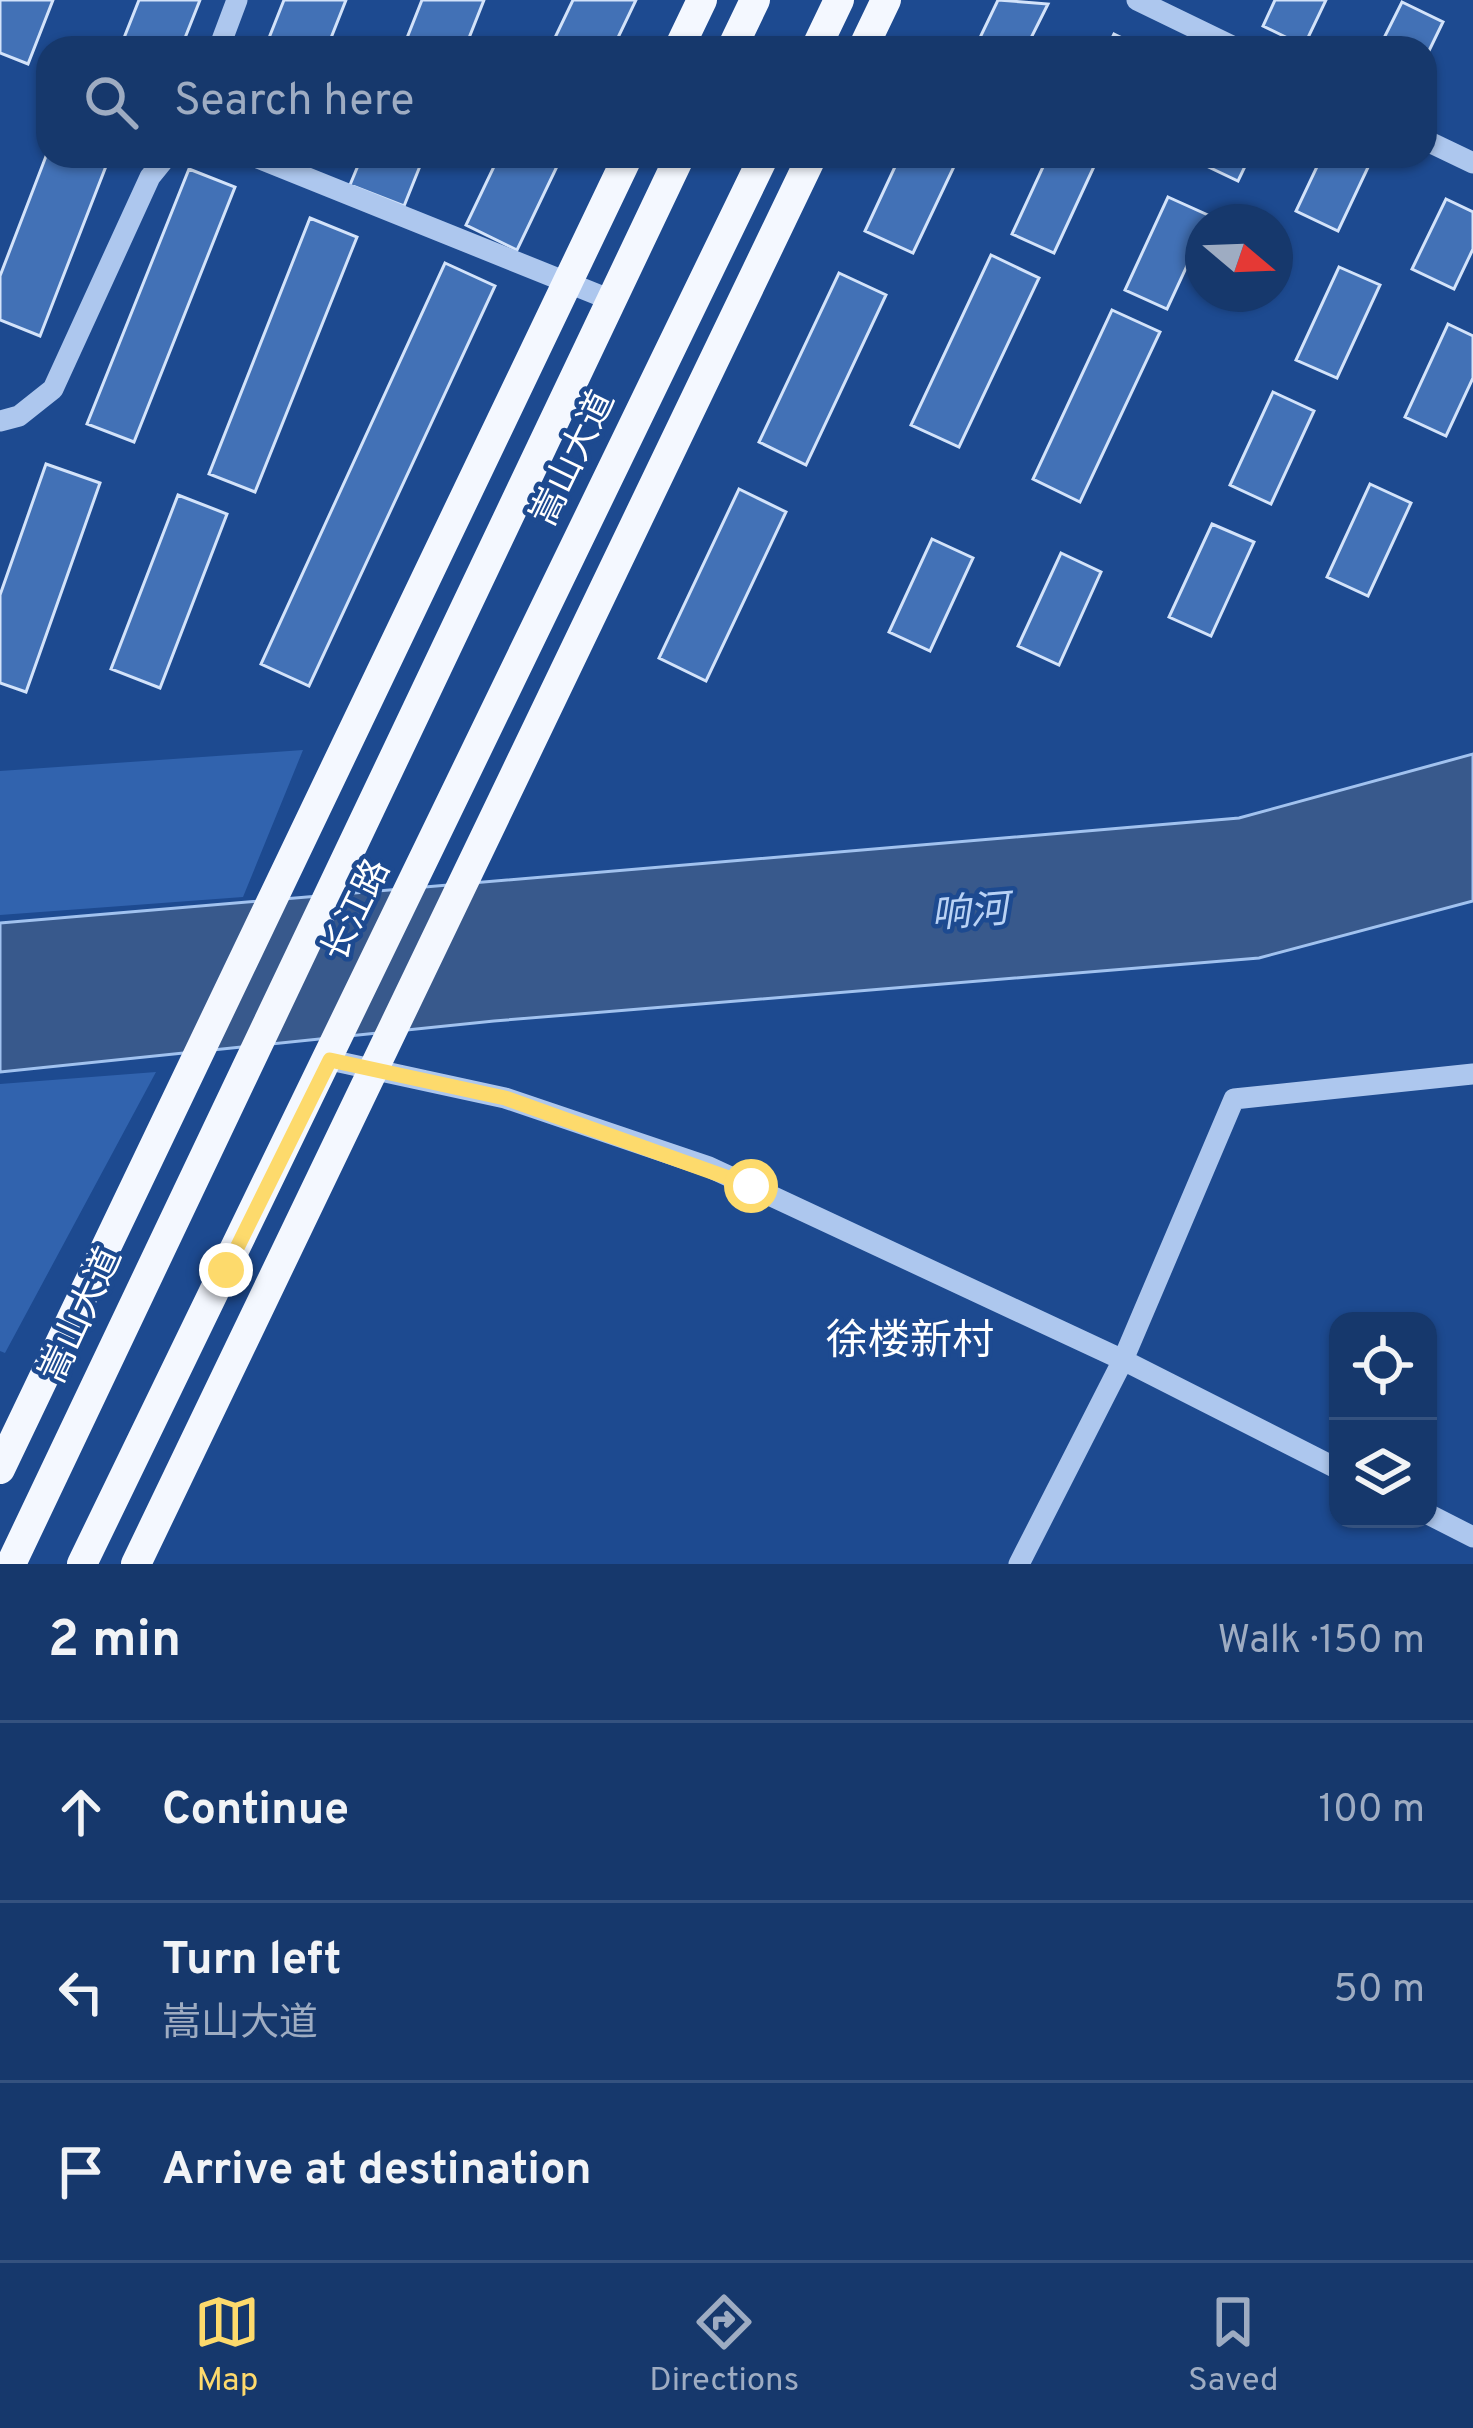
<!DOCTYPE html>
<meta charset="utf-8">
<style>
body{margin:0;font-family:Overpass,"Noto Sans SC",sans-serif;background:#234374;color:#f1f3f6}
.controls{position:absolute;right:36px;bottom:36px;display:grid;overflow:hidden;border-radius:24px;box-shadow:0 3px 9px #0004}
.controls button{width:108px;height:108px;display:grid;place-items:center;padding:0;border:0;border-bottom:3px solid #35527f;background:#16386c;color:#f1f3f6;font:60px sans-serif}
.compass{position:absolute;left:1185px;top:204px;width:108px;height:108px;border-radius:50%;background:#16386c;box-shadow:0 3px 9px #0004;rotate:109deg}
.stop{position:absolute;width:36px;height:36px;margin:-27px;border:9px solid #fdda6c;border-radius:50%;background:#fff}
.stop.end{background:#fdda6c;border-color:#fff;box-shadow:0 3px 12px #0008}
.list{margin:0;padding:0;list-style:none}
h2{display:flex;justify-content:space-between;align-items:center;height:156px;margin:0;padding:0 48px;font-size:51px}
h2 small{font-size:39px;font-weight:400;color:#9eacc2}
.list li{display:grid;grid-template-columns:78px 1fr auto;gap:36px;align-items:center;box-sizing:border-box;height:180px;padding:0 48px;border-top:3px solid #35527f}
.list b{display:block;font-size:45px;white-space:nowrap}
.list p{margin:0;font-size:39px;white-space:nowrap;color:#9eacc2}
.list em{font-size:39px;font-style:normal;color:#9eacc2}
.icon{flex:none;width:66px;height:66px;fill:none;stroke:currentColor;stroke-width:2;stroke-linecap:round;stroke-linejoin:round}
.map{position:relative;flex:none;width:1473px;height:1564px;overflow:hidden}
.search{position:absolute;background:#16386c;box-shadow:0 3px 9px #0004;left:36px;right:36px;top:36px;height:132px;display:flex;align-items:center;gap:30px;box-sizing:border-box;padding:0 42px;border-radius:36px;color:#9eacc2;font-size:45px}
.sheet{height:696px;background:#16386c}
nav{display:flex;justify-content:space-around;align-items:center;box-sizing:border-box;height:168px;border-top:3px solid #35527f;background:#16386c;font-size:33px;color:#9eacc2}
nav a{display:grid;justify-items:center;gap:6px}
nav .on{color:#fdda6c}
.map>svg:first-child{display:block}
.green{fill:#3163ae}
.water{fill:#38598c;stroke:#a1c2ef;stroke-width:3}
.building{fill:#4271b6;stroke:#d3e3fa;stroke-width:3}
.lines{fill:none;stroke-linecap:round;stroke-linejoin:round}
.minor{stroke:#adc7ee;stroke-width:21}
.major{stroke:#f4f8ff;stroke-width:30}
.route{stroke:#fdda6c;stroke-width:15}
.labels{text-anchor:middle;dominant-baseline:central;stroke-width:9;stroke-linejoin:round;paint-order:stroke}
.street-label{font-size:36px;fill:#fff;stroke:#1d4a90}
.water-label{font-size:39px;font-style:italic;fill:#b9d2f5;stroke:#1d4a90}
.quarter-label{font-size:42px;fill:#fff;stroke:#1d4a90}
</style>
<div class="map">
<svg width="1473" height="1564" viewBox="0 0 1473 1564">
<rect width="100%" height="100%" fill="#1d4a90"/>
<path class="green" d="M303,750L243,897L0,915V771Z
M156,1072L5,1353L0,1351V1084Z"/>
<path class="water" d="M1473,754V901L1259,958L494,1021L0,1072V923L1239,818Z"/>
<path class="building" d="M0,0H53L28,64L0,53Z
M139,0H200L181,48H120Z
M284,0H346L327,48H265Z
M422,0H484L465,48H403Z
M573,0H636L613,48H550Z
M998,0L1048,4L1026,48H975Z
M1275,0H1326L1304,46L1263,26Z
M1402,2L1443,22L1425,59V48H1379Z
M1114,34L1143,48H1107Z
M48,151V156L108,161L40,336L0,320V276Z
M362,156H424L404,206L350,185Z
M499,156H562L517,250L466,225Z
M900,156H959L913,253L865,231Z
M1048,156L1097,160L1054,253L1012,234Z
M1198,156H1250L1238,181L1196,161Z
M1322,156L1371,161L1338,231L1296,211Z
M189,169L235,187L134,442L87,424Z
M1168,197L1210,216L1167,309L1125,290Z
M1446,199L1473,212V249L1454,289L1412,269Z
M310,218L357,237L255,492L209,474Z
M991,255L1039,278L959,447L911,425Z
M445,263L495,286L309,686L261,664Z
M1339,267L1380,285L1337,378L1296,360Z
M839,273L886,295L806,465L759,442Z
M1112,310L1160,332L1080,502L1033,479Z
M1448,324L1473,336V378L1446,436L1405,417Z
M1273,392L1314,411L1271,504L1230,485Z
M46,464L100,483L26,692L0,683V595Z
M1370,484L1411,503L1368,596L1327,577Z
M739,489L786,512L706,681L659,658Z
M178,495L227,514L160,688L111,669Z
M1212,524L1254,542L1211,636L1169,617Z
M932,539L973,558L930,651L889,632Z
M1061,553L1101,572L1059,665L1018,646Z"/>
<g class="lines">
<path class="minor" d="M1137,0L1236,48
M219,48L237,0
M1425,140L1473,163
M253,156L611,300
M0,421L19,416L53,389L150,177L167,156
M330,1060L505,1098L709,1167L1123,1360L1234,1099L1473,1074
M1428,1514L1473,1537
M1019,1564L1123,1360L1338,1469"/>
<path class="major" d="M679,48L702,0
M732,48L755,0
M816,48L839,0
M863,48L886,0
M0,1469L628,156
M11,1564L680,156
M82,1564L764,156
M136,1564L812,156"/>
</g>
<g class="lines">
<path class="route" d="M226,1270L330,1060L505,1098L751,1186"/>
</g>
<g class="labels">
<g class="street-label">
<text transform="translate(575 459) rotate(-64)">嵩山大道</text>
<text transform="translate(358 911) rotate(-64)">长江路</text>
<text transform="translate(83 1316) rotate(-65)">嵩山大道</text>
</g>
<g class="water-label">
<text transform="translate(970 915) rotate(-5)">响河</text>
</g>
<g class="quarter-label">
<text x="910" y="1343">徐楼新村</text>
</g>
</g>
</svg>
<div class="controls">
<button><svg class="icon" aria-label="locate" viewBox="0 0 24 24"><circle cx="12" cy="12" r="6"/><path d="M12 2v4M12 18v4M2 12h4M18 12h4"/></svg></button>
<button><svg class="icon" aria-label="layers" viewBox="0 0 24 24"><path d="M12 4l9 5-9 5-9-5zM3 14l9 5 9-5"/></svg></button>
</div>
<svg class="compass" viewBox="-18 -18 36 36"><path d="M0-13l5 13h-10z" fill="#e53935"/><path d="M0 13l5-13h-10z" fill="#9eacc2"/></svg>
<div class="stop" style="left:751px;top:1186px"></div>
<div class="stop end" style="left:226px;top:1270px"></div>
<div class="search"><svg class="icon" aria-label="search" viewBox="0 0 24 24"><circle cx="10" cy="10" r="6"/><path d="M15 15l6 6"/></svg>Search here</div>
</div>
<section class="sheet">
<h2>2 min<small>Walk · 150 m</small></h2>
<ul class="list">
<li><svg class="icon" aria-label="ahead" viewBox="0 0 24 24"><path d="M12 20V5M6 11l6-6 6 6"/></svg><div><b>Continue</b></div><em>100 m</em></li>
<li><svg class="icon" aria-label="left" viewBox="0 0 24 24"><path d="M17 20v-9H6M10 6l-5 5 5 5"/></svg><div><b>Turn left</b><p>嵩山大道</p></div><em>50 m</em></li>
<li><svg class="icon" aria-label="arrive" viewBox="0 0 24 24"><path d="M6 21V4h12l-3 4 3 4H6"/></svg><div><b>Arrive at destination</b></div></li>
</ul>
</section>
<nav>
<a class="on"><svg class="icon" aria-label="map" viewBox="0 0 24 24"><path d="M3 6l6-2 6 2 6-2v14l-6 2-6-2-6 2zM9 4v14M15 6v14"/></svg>Map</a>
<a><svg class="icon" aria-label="directions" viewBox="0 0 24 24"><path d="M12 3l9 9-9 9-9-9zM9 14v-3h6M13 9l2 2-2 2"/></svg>Directions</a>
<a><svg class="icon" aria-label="saved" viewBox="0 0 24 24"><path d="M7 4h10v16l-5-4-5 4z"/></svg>Saved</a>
</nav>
